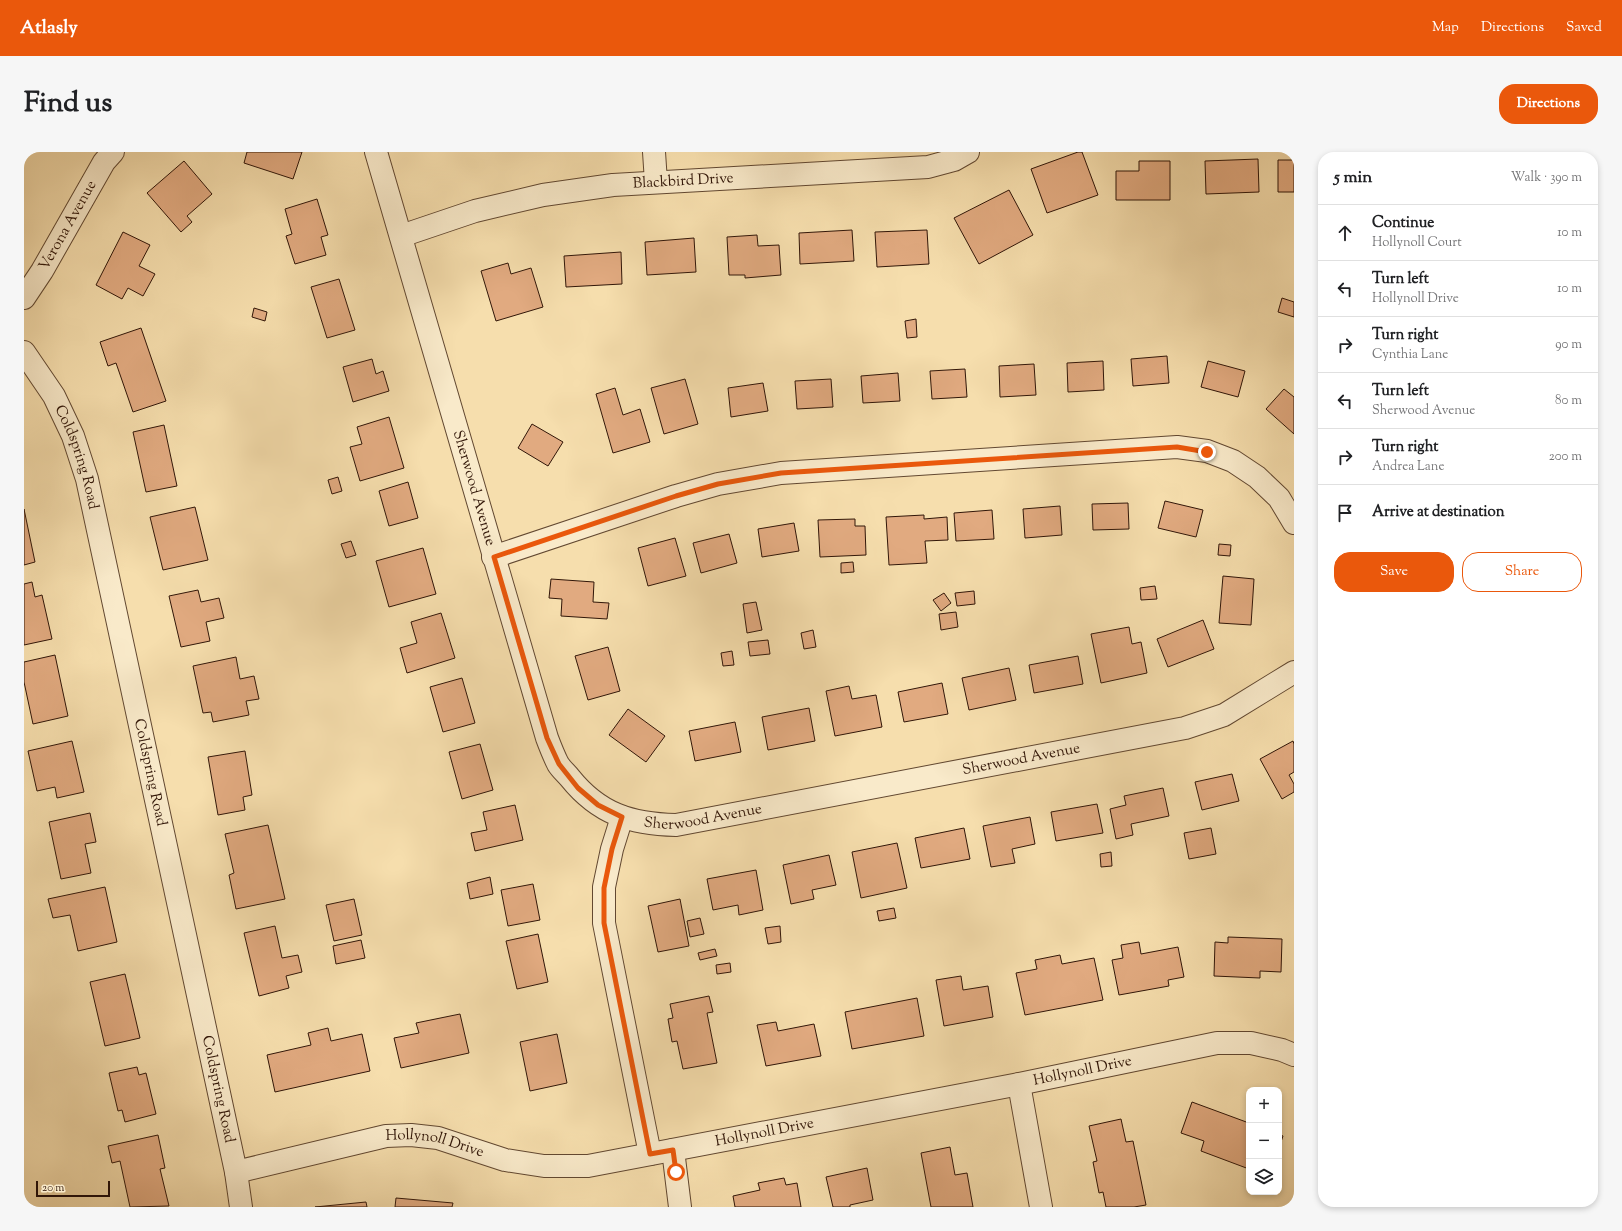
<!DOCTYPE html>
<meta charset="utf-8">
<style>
body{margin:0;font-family:"Sorts Mill Goudy",serif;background:#f6f6f6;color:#202124}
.controls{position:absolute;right:12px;bottom:12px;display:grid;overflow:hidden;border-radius:8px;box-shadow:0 2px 6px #0003}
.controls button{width:36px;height:36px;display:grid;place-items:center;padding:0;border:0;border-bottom:1px solid #e0e0e0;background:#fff;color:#202124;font:20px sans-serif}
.scale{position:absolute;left:12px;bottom:10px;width:74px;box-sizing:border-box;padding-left:4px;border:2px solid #311608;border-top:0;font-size:11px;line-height:14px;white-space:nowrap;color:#311608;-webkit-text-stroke:3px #f9eaca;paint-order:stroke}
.stop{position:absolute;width:12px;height:12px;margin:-9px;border:3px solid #ea580c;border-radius:50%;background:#fff}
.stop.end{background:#ea580c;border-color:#fff;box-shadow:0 1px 4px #0008}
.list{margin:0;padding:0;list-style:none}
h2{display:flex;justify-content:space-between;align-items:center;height:52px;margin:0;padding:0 16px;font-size:17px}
h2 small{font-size:13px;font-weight:400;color:#757577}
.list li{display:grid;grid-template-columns:26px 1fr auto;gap:12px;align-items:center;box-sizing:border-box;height:56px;padding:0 16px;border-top:1px solid #e0e0e0}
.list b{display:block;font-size:15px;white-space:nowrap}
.list p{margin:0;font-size:13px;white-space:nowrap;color:#757577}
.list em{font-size:13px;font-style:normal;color:#757577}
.actions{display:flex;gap:8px;padding:12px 16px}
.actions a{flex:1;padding:9px 0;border:1px solid #ea580c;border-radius:16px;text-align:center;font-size:14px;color:#ea580c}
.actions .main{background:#ea580c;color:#fff}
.icon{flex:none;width:22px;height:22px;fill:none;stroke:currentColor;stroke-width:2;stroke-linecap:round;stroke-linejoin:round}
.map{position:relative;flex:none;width:1270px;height:1055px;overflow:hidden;border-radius:16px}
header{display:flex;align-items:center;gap:24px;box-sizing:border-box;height:56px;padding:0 20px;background:#ea580c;color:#fff}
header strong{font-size:19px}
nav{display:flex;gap:22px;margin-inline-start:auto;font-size:14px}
.intro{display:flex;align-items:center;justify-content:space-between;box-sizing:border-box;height:96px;padding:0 24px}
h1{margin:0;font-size:28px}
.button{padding:10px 18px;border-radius:16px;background:#ea580c;color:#fff;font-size:14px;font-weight:700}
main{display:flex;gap:24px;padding:0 24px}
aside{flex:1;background:#fff;border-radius:16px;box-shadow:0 2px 6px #0003}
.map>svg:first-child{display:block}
.building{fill:#e1aa80;stroke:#311608}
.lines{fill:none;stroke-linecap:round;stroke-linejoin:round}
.minor-casing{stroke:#624831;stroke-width:24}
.minor{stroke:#f9eaca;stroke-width:22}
.route{stroke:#ea580c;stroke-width:5}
.labels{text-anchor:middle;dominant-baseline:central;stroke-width:3.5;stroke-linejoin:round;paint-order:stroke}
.street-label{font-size:15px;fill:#311608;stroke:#f9eaca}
</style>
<header>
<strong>Atlasly</strong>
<nav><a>Map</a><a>Directions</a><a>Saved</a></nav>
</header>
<div class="intro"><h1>Find us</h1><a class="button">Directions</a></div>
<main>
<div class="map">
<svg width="1270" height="1055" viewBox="0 0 1270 1055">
<rect width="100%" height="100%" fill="#f6dead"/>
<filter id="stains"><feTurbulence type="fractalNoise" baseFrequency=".005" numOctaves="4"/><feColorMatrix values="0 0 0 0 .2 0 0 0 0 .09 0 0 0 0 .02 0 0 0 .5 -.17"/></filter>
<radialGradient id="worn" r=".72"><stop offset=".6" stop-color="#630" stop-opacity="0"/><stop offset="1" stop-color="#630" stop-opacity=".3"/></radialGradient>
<path class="building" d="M223,0H278L269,27L220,11Z
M1054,0H1058L1074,43L1023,61L1007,17Z
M1234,7L1235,40L1182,42L1181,9Z
M1254,8H1270V40H1254Z
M160,9L188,42L163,64L168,70L157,80L123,41Z
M1115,9H1146V48H1092V19H1115Z
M985,38L1009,83L955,112L930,66Z
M293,47L304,83L297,85L302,103L271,112L262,84L268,82L261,57Z
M828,78L830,109L776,112L775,81Z
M903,78L905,112L853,115L851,80Z
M99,80L126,93L115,114L131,122L119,144L104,136L98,147L72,133Z
M733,83L734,94L755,93L757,123L721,126V123H705L703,85Z
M670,86L672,120L623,123L621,90Z
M597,100L598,132L542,135L540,104Z
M484,111L487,122L507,116L519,155L472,169L457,119Z
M315,127L331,178L303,186L287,135Z
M1258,146L1270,150V165L1254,160Z
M230,156L243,160L241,169L228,165Z
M892,167L893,185L883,186L881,169Z
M117,176L142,249L109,260L92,211L84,214L76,190Z
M1143,204L1145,231L1109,234L1107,207Z
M348,207L352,222L359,219L365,239L329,250L319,215Z
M1079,209L1080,238L1044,240L1043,211Z
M1184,209L1221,219L1214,245L1177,235Z
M1010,212L1012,243L976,245L975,214Z
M941,217L943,245L908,247L906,219Z
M874,221L876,249L839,251L837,224Z
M661,227L674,272L640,282L627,236Z
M807,227L809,255L773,257L771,229Z
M739,231L744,259L707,265L704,236Z
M591,236L599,263L616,257L626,290L589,301L572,242Z
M1260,237L1270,245V282L1242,257Z
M365,265L380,316L336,329L326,295L338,292L333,275Z
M508,272L539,290L524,314L494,296Z
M140,273L153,334L122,340L109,280Z
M314,325L318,339L308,342L304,328Z
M384,330L394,366L365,374L355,339Z
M1141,349L1179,358L1172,385L1134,376Z
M1104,351L1105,377L1069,378L1068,352Z
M1036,354L1038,383L1001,386L999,357Z
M171,355L184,408L139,418L126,365Z
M0,357L11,410L0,413Z
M968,358L970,387L932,389L930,361Z
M900,363V367L923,365L924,388L901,389L903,411L865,413L862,365Z
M831,367V374H841L842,403L796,405L794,368Z
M770,371L775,399L738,405L734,377Z
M705,382L713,411L677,421L669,391Z
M651,386L662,424L624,434L614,396Z
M327,389L332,403L322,406L317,392Z
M1195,392L1207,393L1206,404L1194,403Z
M399,396L412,442L365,455L352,409Z
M829,410L830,420L817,421V411Z
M1199,424L1230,427L1227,473L1195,471Z
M527,427L570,430L569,450L585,451L583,467L537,464L538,447L525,446Z
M8,430L11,445L18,443L28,487L0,493V432Z
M1131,434L1133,447L1117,448L1116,436Z
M174,438L177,450L195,446L200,466L182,470L186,489L157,495L145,444Z
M950,439L951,452L933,454L931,441Z
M920,441L927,451L917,459L909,448Z
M732,450L738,478L723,481L719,452Z
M932,460L934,475L917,478L915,462Z
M417,461L431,506L383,521L376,496L393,491L387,470Z
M1179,468L1190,497L1144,515L1133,487Z
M1105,475L1108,492L1117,490L1123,521L1077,531L1067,482Z
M789,478L792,495L780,497L777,481Z
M744,488L746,502L726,504L724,490Z
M584,495L596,539L564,548L551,504Z
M708,499L710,513L699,514L697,501Z
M31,503L44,564L9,572L0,530V510Z
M1054,504L1059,532L1010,541L1005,513Z
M212,505L216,527L230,524L235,547L222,549L225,563L189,570L187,560L179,561L169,514Z
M985,516L992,548L945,558L938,526Z
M438,526L451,571L419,580L406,535Z
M918,531L924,562L880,570L874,540Z
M825,534L828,547L852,543L858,575L811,584L802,539Z
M785,556L791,589L744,598L738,565Z
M604,557L641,584L622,610L585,583Z
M711,570L717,600L671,609L665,579Z
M48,589L60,640L33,646L31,635L13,639L4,599Z
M1269,589L1270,592V620L1265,623L1270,632V640L1258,647L1236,607Z
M456,592L469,638L438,647L425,600Z
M221,599L228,643L219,645L221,658L194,663L184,605Z
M1208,622L1215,649L1178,658L1171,630Z
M1139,636L1145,664L1107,672L1109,683L1092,687L1086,657L1102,653L1100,644Z
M1073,652L1079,681L1032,689L1027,660Z
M491,653L499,688L451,699L447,681L463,678L459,660Z
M66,661L72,690L61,692L67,721L37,727L25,670Z
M1006,665L1011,692L988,697L991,711L967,715L959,674Z
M244,673L261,747L212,757L205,723L210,721L201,682Z
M940,676L946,707L897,716L891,686Z
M1187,676L1192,702L1165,707L1160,681Z
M873,691L883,736L837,746L828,700Z
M1087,700L1088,714L1077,715L1076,702Z
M805,703L812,733L788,738L790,747L767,752L759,713Z
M732,718L739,758L715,763L714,753L689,758L683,727Z
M466,725L469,742L446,747L443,731Z
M509,732L516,768L484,774L477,738Z
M81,735L93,790L54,799L46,763L29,766L24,747Z
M330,747L338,783L310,789L302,753Z
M656,747L665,794L634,800L624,754Z
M870,756L872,766L855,769L853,759Z
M676,766L680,782L666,785L663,769Z
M251,774L258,806L274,803L278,820L262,824L265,836L235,844L220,781Z
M756,774L757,790L744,792L741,776Z
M514,782L524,830L493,837L482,789Z
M1204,785L1258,787L1257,820L1236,819V826L1190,824L1191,790L1204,791Z
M337,788L341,806L312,812L309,794Z
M1115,790L1117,802L1154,795L1160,825L1144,828L1145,834L1095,843L1088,808L1099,806L1097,793Z
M691,797L693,804L676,808L674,801Z
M1036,803L1038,812L1070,806L1079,848L1001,863L992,821L1013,817L1011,808Z
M706,811L707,820L693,822L692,813Z
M101,822L116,886L81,894L66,830Z
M937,824L939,838L964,834L969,865L920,874L912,828Z
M685,844L689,860L683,861L693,911L659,917L653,889L648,890L644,867L649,866L646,852Z
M893,846L900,884L828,897L821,860Z
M436,862L445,901L377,916L370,886L395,881L392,871Z
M752,870L754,879L790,872L797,904L742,914L733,873Z
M304,876L307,889L338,882L346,919L251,940L243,903L287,893L284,881Z
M533,882L543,931L506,939L496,890Z
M113,915L115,923L122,921L132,962L101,970L98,958L94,959L85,921Z
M1168,950L1225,971V1017L1177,999L1180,989L1157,981Z
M1097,967L1102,990L1109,989L1122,1053L1110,1055H1082L1079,1040L1075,1041L1069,1010L1073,1009L1065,974Z
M1255,982L1259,984L1255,996Z
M134,983L141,1016L136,1017L145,1054L106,1055L96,1009L88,1011L84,994Z
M926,995L931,1023L943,1021L949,1055H907L897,1001Z
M843,1016L849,1048L826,1053V1055H809L802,1025Z
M760,1026L762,1033L773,1031L777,1055H711L709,1044L736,1038L734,1031Z
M372,1046L429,1051L428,1055H371Z
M342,1050L343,1055H291Z"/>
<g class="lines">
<g class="minor-casing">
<g id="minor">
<path id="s1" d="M352,0L523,586C526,594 530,604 534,612C537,617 542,621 546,626C575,662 607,672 652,673L1161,576L1200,563L1270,520"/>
<path d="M630,0L632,30"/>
<path id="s2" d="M377,84L451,59L519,43L589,33L904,15L930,8L944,0"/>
<path id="s3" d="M0,146L18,119L80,10L89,0"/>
<path id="s4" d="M0,200L30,244L49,284L63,327L212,1020L217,1055"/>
<path d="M469,405L652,344L694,332L757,321L1153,295L1183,299L1209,309L1233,325L1255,346L1270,371"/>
<path d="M598,665L588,697L580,735V771L626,1002"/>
<path d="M995,932L1017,1055"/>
<path d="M649,998L656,1055"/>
<path id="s5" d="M212,1020L362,984L387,983L414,986L481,1008L520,1014H564L995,932L1193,891H1227L1258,898L1270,903"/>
</g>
</g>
<use href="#minor" class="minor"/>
</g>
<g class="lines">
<path class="route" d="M652,1020L649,998L626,1002L580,771V736L588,697L598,665L574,653L554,636L535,612L523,586L470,405L652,344L694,332L757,321L1153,295L1183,300"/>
</g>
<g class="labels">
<g class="street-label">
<text stroke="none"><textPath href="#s2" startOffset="289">Blackbird Drive</textPath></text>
<text stroke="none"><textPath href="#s3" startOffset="85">Verona Avenue</textPath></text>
<text stroke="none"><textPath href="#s4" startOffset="119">Coldspring Road</textPath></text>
<text stroke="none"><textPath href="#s1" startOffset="350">Sherwood Avenue</textPath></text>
<text stroke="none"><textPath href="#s1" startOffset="1129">Sherwood Avenue</textPath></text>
<text stroke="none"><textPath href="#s4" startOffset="443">Coldspring Road</textPath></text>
<text stroke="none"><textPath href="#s1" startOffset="805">Sherwood Avenue</textPath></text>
<text stroke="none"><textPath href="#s5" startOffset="864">Hollynoll Drive</textPath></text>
<text stroke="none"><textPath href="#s4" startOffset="767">Coldspring Road</textPath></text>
<text stroke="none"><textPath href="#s5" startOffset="540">Hollynoll Drive</textPath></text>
<text stroke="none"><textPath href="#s5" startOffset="204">Hollynoll Drive</textPath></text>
</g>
</g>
<rect width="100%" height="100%" filter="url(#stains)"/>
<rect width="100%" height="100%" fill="url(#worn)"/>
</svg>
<div class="controls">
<button>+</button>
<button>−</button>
<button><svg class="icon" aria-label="layers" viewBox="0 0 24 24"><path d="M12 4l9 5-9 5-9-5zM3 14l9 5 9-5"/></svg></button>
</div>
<div class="scale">20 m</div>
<div class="stop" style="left:652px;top:1020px"></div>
<div class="stop end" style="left:1183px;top:300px"></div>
</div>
<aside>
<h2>5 min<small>Walk · 390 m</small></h2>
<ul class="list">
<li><svg class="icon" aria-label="ahead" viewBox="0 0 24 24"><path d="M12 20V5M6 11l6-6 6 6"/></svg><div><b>Continue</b><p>Hollynoll Court</p></div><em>10 m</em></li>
<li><svg class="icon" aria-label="left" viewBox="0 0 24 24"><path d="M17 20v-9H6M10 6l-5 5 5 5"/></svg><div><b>Turn left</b><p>Hollynoll Drive</p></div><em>10 m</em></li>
<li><svg class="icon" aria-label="right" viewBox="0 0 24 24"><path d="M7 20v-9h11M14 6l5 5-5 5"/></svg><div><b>Turn right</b><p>Cynthia Lane</p></div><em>90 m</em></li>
<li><svg class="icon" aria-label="left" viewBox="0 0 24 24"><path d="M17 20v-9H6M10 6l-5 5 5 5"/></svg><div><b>Turn left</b><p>Sherwood Avenue</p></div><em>80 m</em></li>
<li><svg class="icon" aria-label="right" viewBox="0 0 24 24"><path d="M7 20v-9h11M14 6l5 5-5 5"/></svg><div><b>Turn right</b><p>Andrea Lane</p></div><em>200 m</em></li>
<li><svg class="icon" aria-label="arrive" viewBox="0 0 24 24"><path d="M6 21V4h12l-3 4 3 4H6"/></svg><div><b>Arrive at destination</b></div></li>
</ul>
<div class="actions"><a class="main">Save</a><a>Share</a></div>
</aside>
</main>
